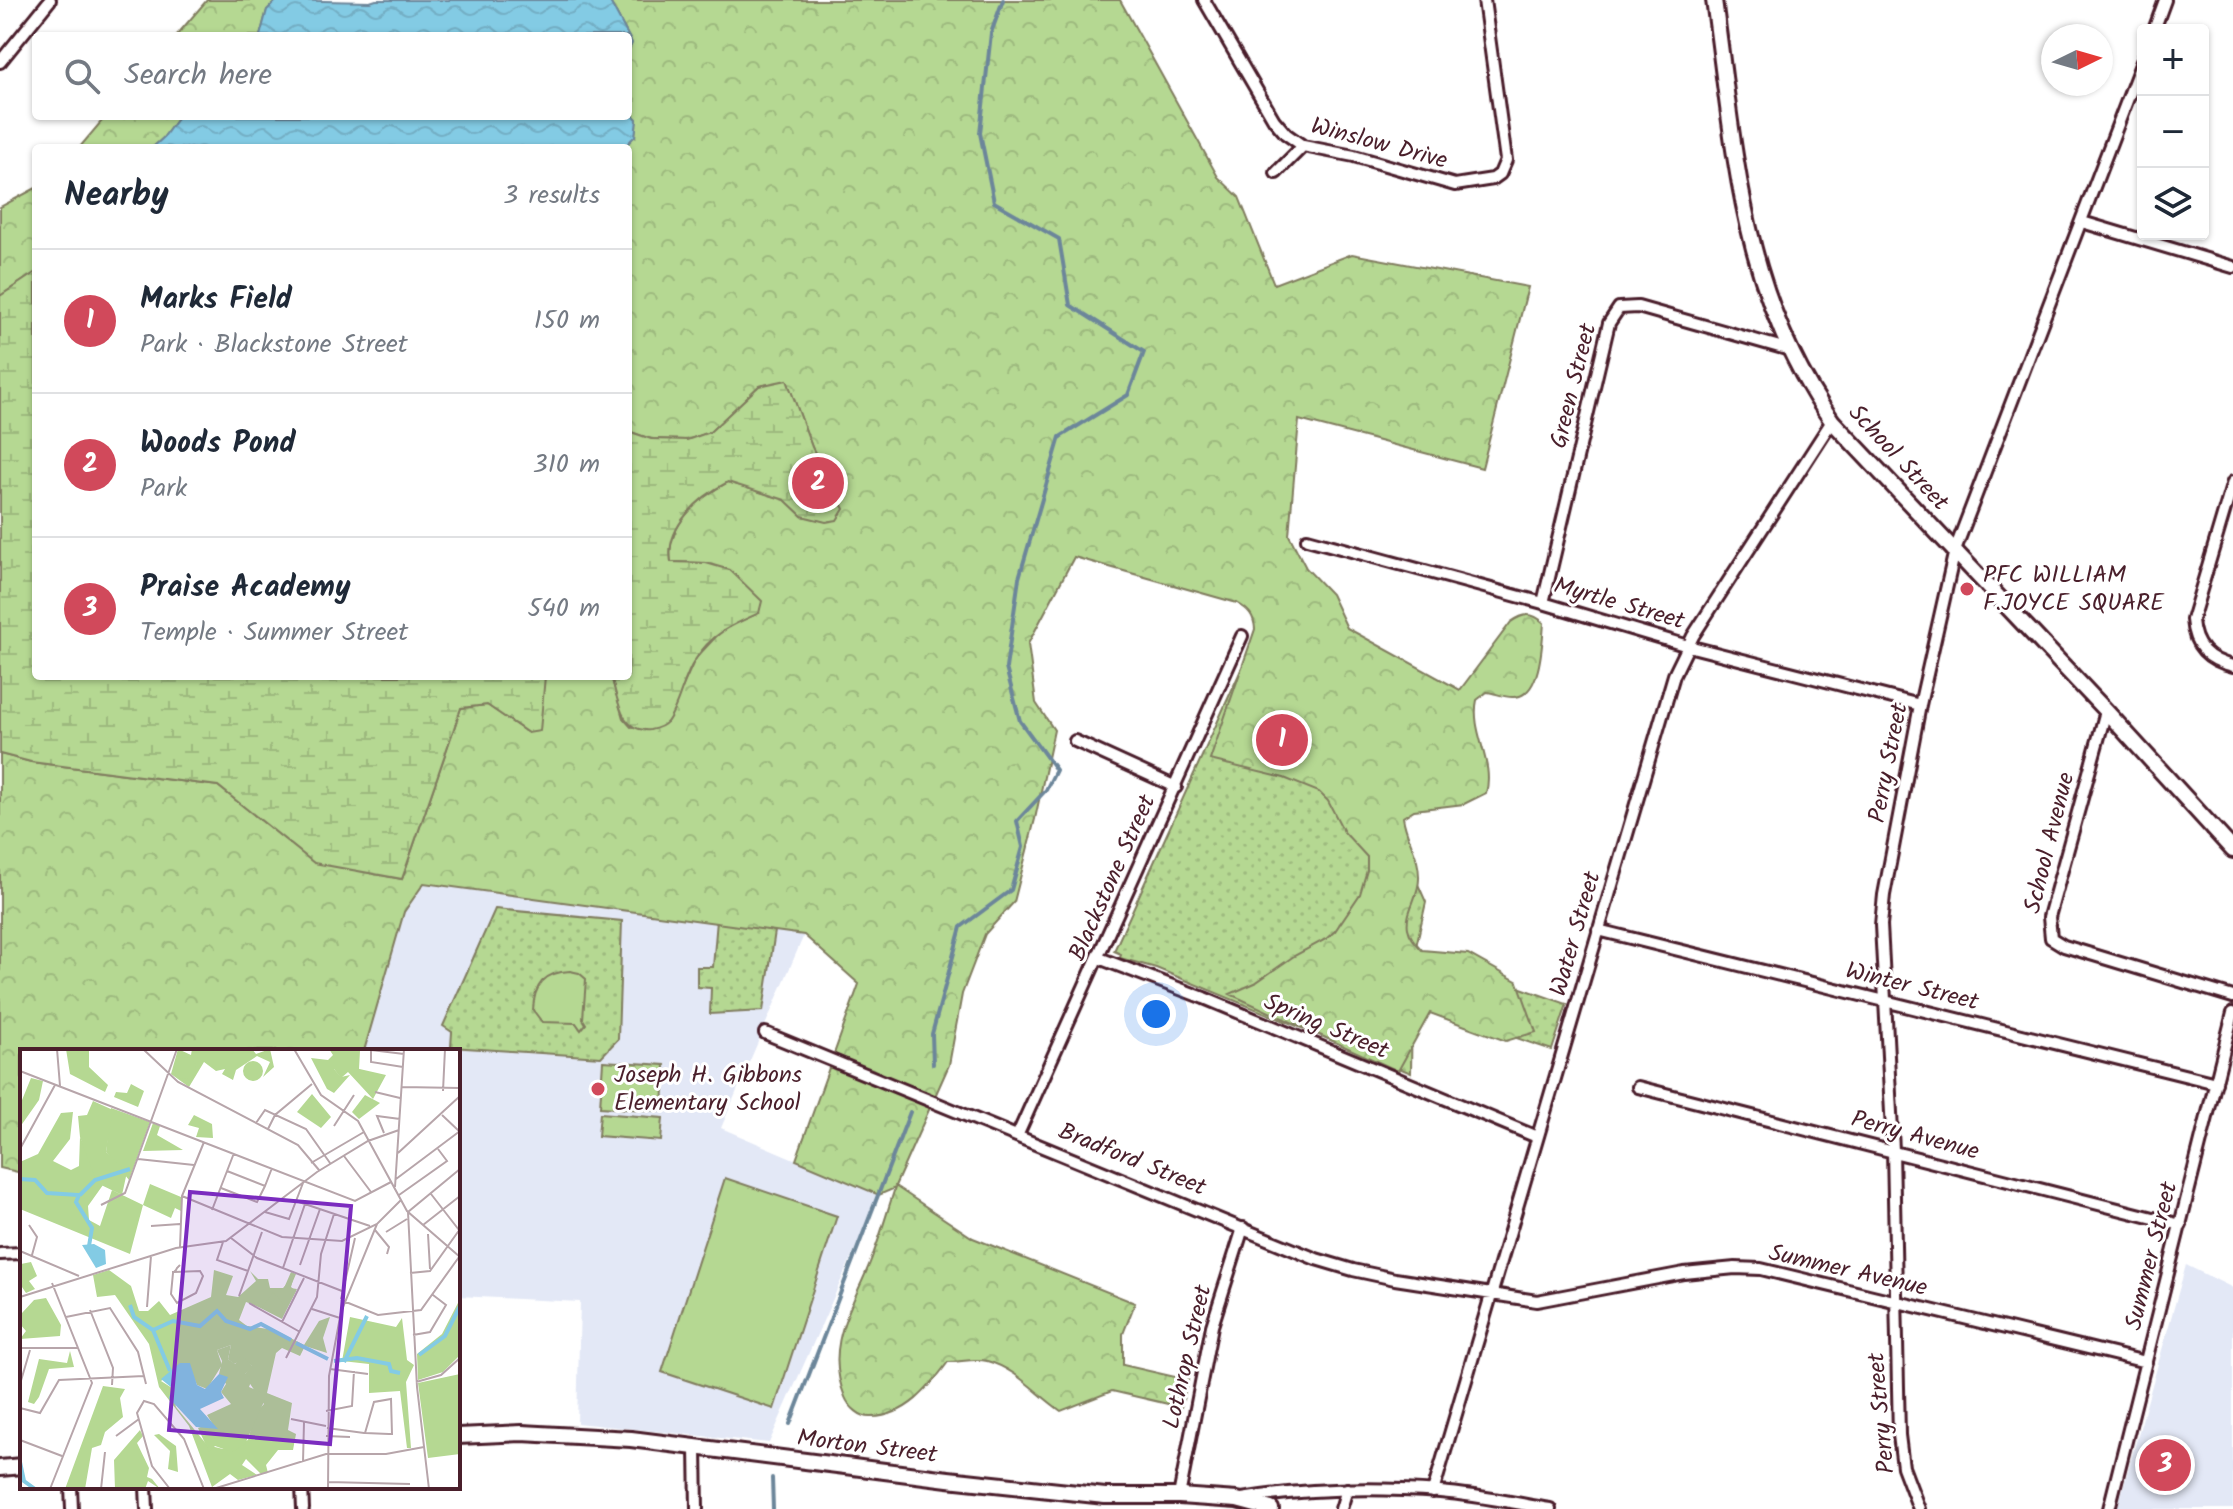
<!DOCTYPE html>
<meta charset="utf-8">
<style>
body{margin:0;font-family:Kalam,sans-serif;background:#f6f6f7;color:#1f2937}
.controls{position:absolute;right:24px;top:24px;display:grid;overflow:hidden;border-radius:8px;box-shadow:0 2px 6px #0004}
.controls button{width:72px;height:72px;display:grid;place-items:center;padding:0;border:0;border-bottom:2px solid #e0e1e3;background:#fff;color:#1f2937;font:40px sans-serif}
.compass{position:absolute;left:2041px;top:24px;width:72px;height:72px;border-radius:50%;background:#fff;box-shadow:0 2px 6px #0004;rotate:85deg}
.you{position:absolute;left:1156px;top:1014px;width:28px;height:28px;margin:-20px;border:6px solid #fff;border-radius:50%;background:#1a73e8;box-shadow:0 0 0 12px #1a73e833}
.badge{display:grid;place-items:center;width:52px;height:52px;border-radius:50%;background:#d1495b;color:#fff;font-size:26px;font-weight:700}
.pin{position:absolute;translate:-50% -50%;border:4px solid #fff;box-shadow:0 2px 8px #0006}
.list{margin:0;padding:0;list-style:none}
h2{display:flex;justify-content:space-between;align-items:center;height:104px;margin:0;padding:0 32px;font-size:34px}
h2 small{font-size:26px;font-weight:400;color:#747a83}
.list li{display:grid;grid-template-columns:52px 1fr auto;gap:24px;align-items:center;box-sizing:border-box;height:144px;padding:0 32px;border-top:2px solid #e0e1e3}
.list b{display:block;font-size:30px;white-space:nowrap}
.list p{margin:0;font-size:26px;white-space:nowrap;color:#747a83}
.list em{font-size:26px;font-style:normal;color:#747a83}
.icon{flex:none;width:44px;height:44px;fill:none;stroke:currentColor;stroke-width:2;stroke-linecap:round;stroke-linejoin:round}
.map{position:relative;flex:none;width:2233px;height:1509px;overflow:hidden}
.search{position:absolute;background:#fff;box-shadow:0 2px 6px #0004;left:32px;top:32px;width:600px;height:88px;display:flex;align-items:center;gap:20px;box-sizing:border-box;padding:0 28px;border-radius:8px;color:#747a83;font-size:30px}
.panel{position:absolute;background:#fff;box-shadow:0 2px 6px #0004;left:32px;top:144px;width:600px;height:536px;border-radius:8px}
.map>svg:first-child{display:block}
.built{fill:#e3e8f6}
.grass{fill:url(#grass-dots);stroke:#807c5e;stroke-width:2}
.forest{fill:url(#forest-crowns);stroke:#807c5e;stroke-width:2}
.wetland{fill:url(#wetland-marsh);stroke:#807c5e;stroke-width:2}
.garden{fill:#b5d892;stroke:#807c5e;stroke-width:2}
.water{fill:url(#water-waves);stroke:#6c869a;stroke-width:2}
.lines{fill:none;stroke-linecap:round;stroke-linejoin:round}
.stream{stroke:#6c869a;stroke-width:4}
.street-casing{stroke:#4a1f2b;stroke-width:16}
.secondary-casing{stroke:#4a1f2b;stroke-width:20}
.street{stroke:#fff;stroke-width:10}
.secondary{stroke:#fff;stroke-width:14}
.poi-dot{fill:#d1495b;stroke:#fff;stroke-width:3}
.labels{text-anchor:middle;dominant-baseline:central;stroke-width:6;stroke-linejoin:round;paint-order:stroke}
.street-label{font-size:24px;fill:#4a1f2b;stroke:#fff}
.poi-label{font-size:24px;fill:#4a1f2b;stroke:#fff;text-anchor:start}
.inset-river{fill:none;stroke:#83cbe4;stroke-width:4}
.inset-road{fill:none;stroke:#b7a5aa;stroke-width:2}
.view{fill:#7b2cbf;fill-opacity:0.15;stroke:#7b2cbf;stroke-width:4}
.inset-edge{fill:none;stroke:#4a1f2b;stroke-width:4}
</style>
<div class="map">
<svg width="2233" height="1509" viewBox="0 0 2233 1509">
<defs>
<pattern id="grass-dots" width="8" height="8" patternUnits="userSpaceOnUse" patternTransform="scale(2)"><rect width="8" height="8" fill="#b5d892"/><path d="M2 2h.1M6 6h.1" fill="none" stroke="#9db97e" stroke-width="1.8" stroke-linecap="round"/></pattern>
<pattern id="forest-crowns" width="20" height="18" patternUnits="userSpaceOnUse" patternTransform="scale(2)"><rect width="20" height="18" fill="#b5d892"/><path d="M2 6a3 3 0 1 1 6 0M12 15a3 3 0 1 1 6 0" fill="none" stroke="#9db97e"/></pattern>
<pattern id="wetland-marsh" width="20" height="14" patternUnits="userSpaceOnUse" patternTransform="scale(2)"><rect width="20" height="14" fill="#b5d892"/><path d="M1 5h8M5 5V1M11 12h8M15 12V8" fill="none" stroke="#9db97e"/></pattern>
<pattern id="water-waves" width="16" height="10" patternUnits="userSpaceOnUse" patternTransform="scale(2)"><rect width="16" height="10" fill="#83cbe4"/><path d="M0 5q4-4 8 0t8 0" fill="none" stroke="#73aec4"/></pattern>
</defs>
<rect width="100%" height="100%" fill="#fff"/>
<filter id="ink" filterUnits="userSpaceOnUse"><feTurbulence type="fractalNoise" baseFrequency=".0125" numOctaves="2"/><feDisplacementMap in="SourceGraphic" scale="16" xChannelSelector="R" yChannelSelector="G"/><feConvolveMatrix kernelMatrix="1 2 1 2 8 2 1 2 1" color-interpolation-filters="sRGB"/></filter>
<g filter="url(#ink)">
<path class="built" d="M109,770L804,935L721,1128L879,1195L769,1443L577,1423L580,1302L458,1296V1051H360Z
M2186,1265L2233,1288V1509H2117Z"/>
<path class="grass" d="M1282,579L1426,902L1415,951L1567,1004L1552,1050L1412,1003L1411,1073L1156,968L1120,958L1121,954L1114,951Z
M495,909L622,921L618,1039L601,1057L451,1047L452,1032L443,1026Z
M717,920L775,931L763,1011L710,1014L711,988L697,987V967H713Z"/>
<path class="forest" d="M207,0H277L267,10L260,36H176Z
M609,0H1120L1218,177L1239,197L1274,284L1352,254L1528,287L1482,468L1299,420L1289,535L1306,568L1331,594L1347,628L1460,690L1511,622C1524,613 1532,612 1544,623C1542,645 1541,699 1512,697C1504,697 1495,693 1487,692L1477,700C1470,732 1495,762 1486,793L1464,804L1414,810L1403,817C1406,839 1420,855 1419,879C1419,896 1405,912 1408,928C1410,938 1416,943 1422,950L1468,954L1518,982L1536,1032L1506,1041L1430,1013L1398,1071L1230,994L1255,983L1294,956L1326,939L1335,931L1360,894L1367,870V857L1344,832L1328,801L1319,792L1284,778L1210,760L1255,629C1254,615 1249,610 1237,603L1074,557L1028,644L1036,703L1054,730L1035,819L1014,902L985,934L962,994L949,1065L895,1186L973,1238L1135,1303L1123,1334V1365L1188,1380L1181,1407L1112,1391L1061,1411C1036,1394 1017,1369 987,1361C976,1358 960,1362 948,1362C929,1388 907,1416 872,1417C861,1418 849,1407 845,1397C822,1341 857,1302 874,1252C882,1231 888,1209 895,1188L879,1195L796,1160L859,984L804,935L424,883L404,912L364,1051H22V1173L0,1168V754L31,762L218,786L314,862L402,879L461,708L487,705L528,733L545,676H611L623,718L631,727L667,722L695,659L724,628L759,613L706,563L671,562C665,526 699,497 728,482L786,500L802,516L812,447L787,381L759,386L710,432L687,440L651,439L628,431V148H623L635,136L637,119L628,110V52L632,43Z
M106,116H179L163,138L152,148H79Z
M36,188V272L0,296V207Z"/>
<path class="wetland" d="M36,272V676H545L540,731L528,733L487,705L461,708L402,879L314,863L218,786L31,762L0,754V296Z
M787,380L812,447L844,509L837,520L826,522L802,516L785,500L728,482C699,497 665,527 671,562L706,563L730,570L762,601L759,613C732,625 711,634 695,660C683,677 679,707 667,722C663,727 655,729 650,730C620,733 618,698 611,676H628V431L651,439L687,440L710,432L759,386Z"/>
<path class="garden" d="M570,971L579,973L586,979L583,1019L586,1024L581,1030L576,1023L542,1022L533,1010C534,985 544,972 570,971Z
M603,1061L665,1065L663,1111L600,1107Z
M600,1113L663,1118L661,1141L598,1136Z
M725,1178L837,1216L774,1409L662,1372Z"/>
<path class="water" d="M277,0L370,2L376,0H609L632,43L628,52V36H260L267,10Z
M628,110L637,119L635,136L623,148H152L163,138L179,116H628Z"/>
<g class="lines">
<path class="stream" d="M933,1064L932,1034L961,927L1011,890L1023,847L1017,821L1046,790L1056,770L1020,721L1006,668L1019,578L1060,437L1128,395L1144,352L1070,305L1059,239L994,202L980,133L991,33L1003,0
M790,1424L910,1112
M772,1478L773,1509"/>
<g class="street-casing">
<path id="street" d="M1204,0L1274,120L1286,134L1303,146L1354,156L1455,185L1493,179L1500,174L1506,160L1484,0
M2154,30L2165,0
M0,62L50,0
M1276,173L1303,146
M2082,222L2233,267
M2233,482L2192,620C2194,647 2208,660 2233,666
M1307,539L1543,603L1688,646L1920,705
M1543,603L1609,323L1619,308L1638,307L1790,350
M2106,711L2049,917L2051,938L2064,946L2233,997
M1075,741L1176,787
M1598,930L2216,1083
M1099,958L1204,998L1537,1137
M765,1033L1316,1259L1353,1270L1395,1279L1537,1301L1684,1273L1735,1268L1761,1269L2146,1362
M1638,1087L2181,1225
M1018,1134L1242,636
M0,1254L22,1253
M696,1448L697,1509
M71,1487L72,1509
M146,1487L147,1509
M302,1487L303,1509
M1433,1492L1674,675L1693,636L1832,421
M1179,1496L1212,1326L1243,1228
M1242,1499C1307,1488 1374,1487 1440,1492C1477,1495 1514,1503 1550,1509
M1341,1509L1347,1489
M1919,1509L1903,1467L1899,1435L1893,1150L1881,925L1884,895L1920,705L1955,550L2143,59
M2109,1509L2233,1013"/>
</g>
<g class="secondary-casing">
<path id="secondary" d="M1714,0C1735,150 1741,293 1832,421L2106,711L2233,850
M458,1436L522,1433L631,1439L948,1479L1105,1496H1179L1237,1500L1271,1509
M0,1468L22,1466"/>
</g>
<use href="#street" class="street"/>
<use href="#secondary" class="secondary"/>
</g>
</g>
<g class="poi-dot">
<circle cx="1967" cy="589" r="8"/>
<circle cx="598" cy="1089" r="8"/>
</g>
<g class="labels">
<g class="street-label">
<text transform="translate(1379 144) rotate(15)">Winslow Drive</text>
<text transform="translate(1574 386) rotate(-76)">Green Street</text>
<text transform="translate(1898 458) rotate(47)">School Street</text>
<text transform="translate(1619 604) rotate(16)">Myrtle Street</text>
<text transform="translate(1889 763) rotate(-79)">Perry Street</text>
<text transform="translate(2050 843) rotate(-76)">School Avenue</text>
<text transform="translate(1113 878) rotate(-66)">Blackstone Street</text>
<text transform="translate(1576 934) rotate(-74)">Water Street</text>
<text transform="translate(1912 987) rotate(14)">Winter Street</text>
<text transform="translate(1326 1027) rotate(23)">Spring Street</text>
<text transform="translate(1915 1136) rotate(15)">Perry Avenue</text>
<text transform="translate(1132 1160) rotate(22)">Bradford Street</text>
<text transform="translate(2152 1256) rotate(-76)">Summer Street</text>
<text transform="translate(1848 1271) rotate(13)">Summer Avenue</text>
<text transform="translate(1188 1357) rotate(-77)">Lothrop Street</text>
<text transform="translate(1882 1413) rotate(-95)">Perry Street</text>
<text transform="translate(867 1447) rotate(7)">Morton Street</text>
</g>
<g class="poi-label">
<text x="1983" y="575">PFC WILLIAM<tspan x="1983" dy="28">F.JOYCE SQUARE</tspan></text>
<text x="614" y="1075">Joseph H. Gibbons<tspan x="614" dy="28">Elementary School</tspan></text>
</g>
</g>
<g transform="translate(20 1049)">
<rect width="440" height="440" fill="#fff"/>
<path d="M158,0L171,6L172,0H232L236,5L250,0L254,18L243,28L250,13L237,7L216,21L213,31L202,25L205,20L196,22L184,13L169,38L151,25ZM322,16L366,26L353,50L328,23L321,29L314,20ZM91,59L130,73L109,131L86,103ZM130,135L161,148V162L155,159L151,169L123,156ZM0,203L1,215L11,213L17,227L9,232L15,240L6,244L0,235ZM271,223L276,225L270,239L277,240L262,270L223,250L264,239ZM440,250V306L423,323L398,331L397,305L422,285Z" fill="#b5d892"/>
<path d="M46,0H69V18L88,36L85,43L50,25ZM309,0H349L340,2L339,20H314L321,28L330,26L314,44L307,40L291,9L308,11L313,6ZM11,29L23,32L19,51L0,78V56ZM111,35L124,42L118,58L94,48L96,43L107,44ZM292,45L311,68L301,79L277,63ZM53,63L50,90L33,112L51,121L59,117L60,88L83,136L68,157L69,171L80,177L92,141L123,156L110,205L0,160V113L18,105L41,64ZM174,66L192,75L193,89L176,88L179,79L168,76ZM133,74L140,77L137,86L163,101L123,102ZM89,221L111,237L119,262H128L139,252L150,266L191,248L194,221L213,227L206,246L218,248L236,232L230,222L238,230H248L250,239H263L274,227L271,238L276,242L267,259L253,243L242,259L226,253L219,271L227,277L255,281L284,296L299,272L310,268L303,289L307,304L285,297L280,307L262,299L256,304L247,344L272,354L268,381L276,385L273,401H258L246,416L248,424L241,425L226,410L222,416L237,426L218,431L210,425L192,438L169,377L139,338L129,295L95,246L77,248L73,226ZM211,296L208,310L214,315L223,310L232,317L224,326L244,355L235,365L228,391L203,400L187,396L156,358L152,339L141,332L168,314L177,336L187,340L202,316L197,301ZM26,249L41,276L40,287L0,290L6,282L0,275L2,264L14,251ZM330,268L376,278L382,269L387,311L394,316L386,333L391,399H387L380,342L349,344V315L322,312ZM50,302L54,318L29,320L19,348L14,355L8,353L19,310L47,314ZM83,337L105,340L100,349L103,368L85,383L81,396L72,399L65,440H45ZM120,381L123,387L117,394L129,419L127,428L132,430L140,440L128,432L125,440H95L94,411ZM139,385L156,397L158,423L148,420L150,402L134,386Z" fill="#b5d892" fill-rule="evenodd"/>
<path d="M73,52L93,61L86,103L107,123L102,146L77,134L60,88L58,67L67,66ZM211,296L208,310L215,315L222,306L233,318L225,325L232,330L229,338L247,346L225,395L212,403L195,397L189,403L178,379L192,374L187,366L211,355L201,343L206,335L199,325L202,312L197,301Z" fill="#b5d892"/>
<path d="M345,46L360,54L339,70L332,63ZM440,325V405L408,409L398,334Z" fill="#b5d892"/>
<path d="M154 19a11 11 0 1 1 22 0a11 11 0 1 1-22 0ZM223 22a10 10 0 1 1 20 0a10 10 0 1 1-20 0Z" fill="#b5d892"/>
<path d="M74,195L85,201L86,215L76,219L62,196ZM160,314H170L177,336L185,340L199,325L208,328L201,343L204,349L180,360L198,380L176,378L149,349L152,339L141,330Z" fill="#83cbe4"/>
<path class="inset-river" d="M0,130L15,131L27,144L59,146L56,153L72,179L69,197M60,146L75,131L110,120M110,256L114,268L133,281L150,322M133,281L153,272L180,277L197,262L206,272L230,280L241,275L271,291M276,294L308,310M399,306L425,287L440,257M314,312L337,309L369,315L371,322L380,324M324,313L347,267M0,413L4,432L15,440"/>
<path class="inset-road" d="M37,0L40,37M123,0L158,33L278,96L299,121M274,0L301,46L338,72L387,162L440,208M351,0V13L383,18M351,1L384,5M0,22L335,152L371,133M382,38L440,39M423,42L425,0M355,43L380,49M422,66L440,83M236,74L245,61L286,80L310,114M314,77L334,46M248,80L255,66L292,35M364,84L357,67L380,70M0,100L35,36M378,104L440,47M324,107L351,143M118,110L174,116M291,114L344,83M207,122L245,137L252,119M376,130L440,82M375,138L384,0M201,139L237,153L245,137M411,145L439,181M379,146L427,112L418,100M162,147L262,188L322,192L357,175L381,151M276,152L350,177M81,156L105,144L157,0M192,161L214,104M245,163L269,170L283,134M9,176L17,188L12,206M403,176L440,147M131,177L160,175M355,181L369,198L367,205M366,183L387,170M408,185L410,220M211,189L237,209L322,242M203,193L197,211L228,222M160,198L162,147L184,93M0,202L59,227M280,216L300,160M263,219L285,155M154,223L180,222L183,227L176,244L157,254L151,245L153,224V223H154L156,221L157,219L160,216M390,224L410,222L440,180M219,247L242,183M0,248L156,199L206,192L297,123L348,92L379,81M321,250L335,189M321,251L358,266L401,261L439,208M229,254L280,283M127,258L131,207M292,260L320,269M70,261L93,319L92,336M46,268L90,259L118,303L126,335M262,273L284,229M393,286L410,283L426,256L413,246M0,299H57M266,309L297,248L301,205L314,165M310,320L348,325M396,333L421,326L440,309M0,335L10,301M0,359L20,364L39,331L124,327M306,362L332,357L334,322M271,370L306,377M307,379L344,384H345L369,385H372L371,350L354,353L345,384M96,387L119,370M306,387L330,388M0,391L42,407M283,413L284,373M308,433L390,435M30,440L72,334L32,234M81,440L85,403M150,440L132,417L117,364L124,352L134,355L164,390L184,440M193,440L306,405H366L404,398M308,440L309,327L321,263L357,175M409,440L397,338L388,163L440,120"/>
<path class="view" d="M170,143L331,157L310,395L149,381Z"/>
<rect width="440" height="440" class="inset-edge"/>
</g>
</svg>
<div class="controls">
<button>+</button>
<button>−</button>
<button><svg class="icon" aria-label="layers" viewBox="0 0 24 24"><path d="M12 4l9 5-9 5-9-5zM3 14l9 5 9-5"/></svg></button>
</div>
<svg class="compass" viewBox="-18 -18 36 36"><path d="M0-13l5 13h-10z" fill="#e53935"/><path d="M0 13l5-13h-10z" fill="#747a83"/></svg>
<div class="you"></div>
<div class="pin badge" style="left:1282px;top:740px">1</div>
<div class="pin badge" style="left:818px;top:483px">2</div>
<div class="pin badge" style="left:2165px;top:1465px">3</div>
<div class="search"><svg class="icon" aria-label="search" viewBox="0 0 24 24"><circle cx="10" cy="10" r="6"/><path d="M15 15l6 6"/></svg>Search here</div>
<section class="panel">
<h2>Nearby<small>3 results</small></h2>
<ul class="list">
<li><span class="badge">1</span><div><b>Marks Field</b><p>Park · Blackstone Street</p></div><em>150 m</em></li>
<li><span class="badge">2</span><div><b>Woods Pond</b><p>Park</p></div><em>310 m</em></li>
<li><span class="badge">3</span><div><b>Praise Academy</b><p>Temple · Summer Street</p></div><em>540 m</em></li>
</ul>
</section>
</div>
